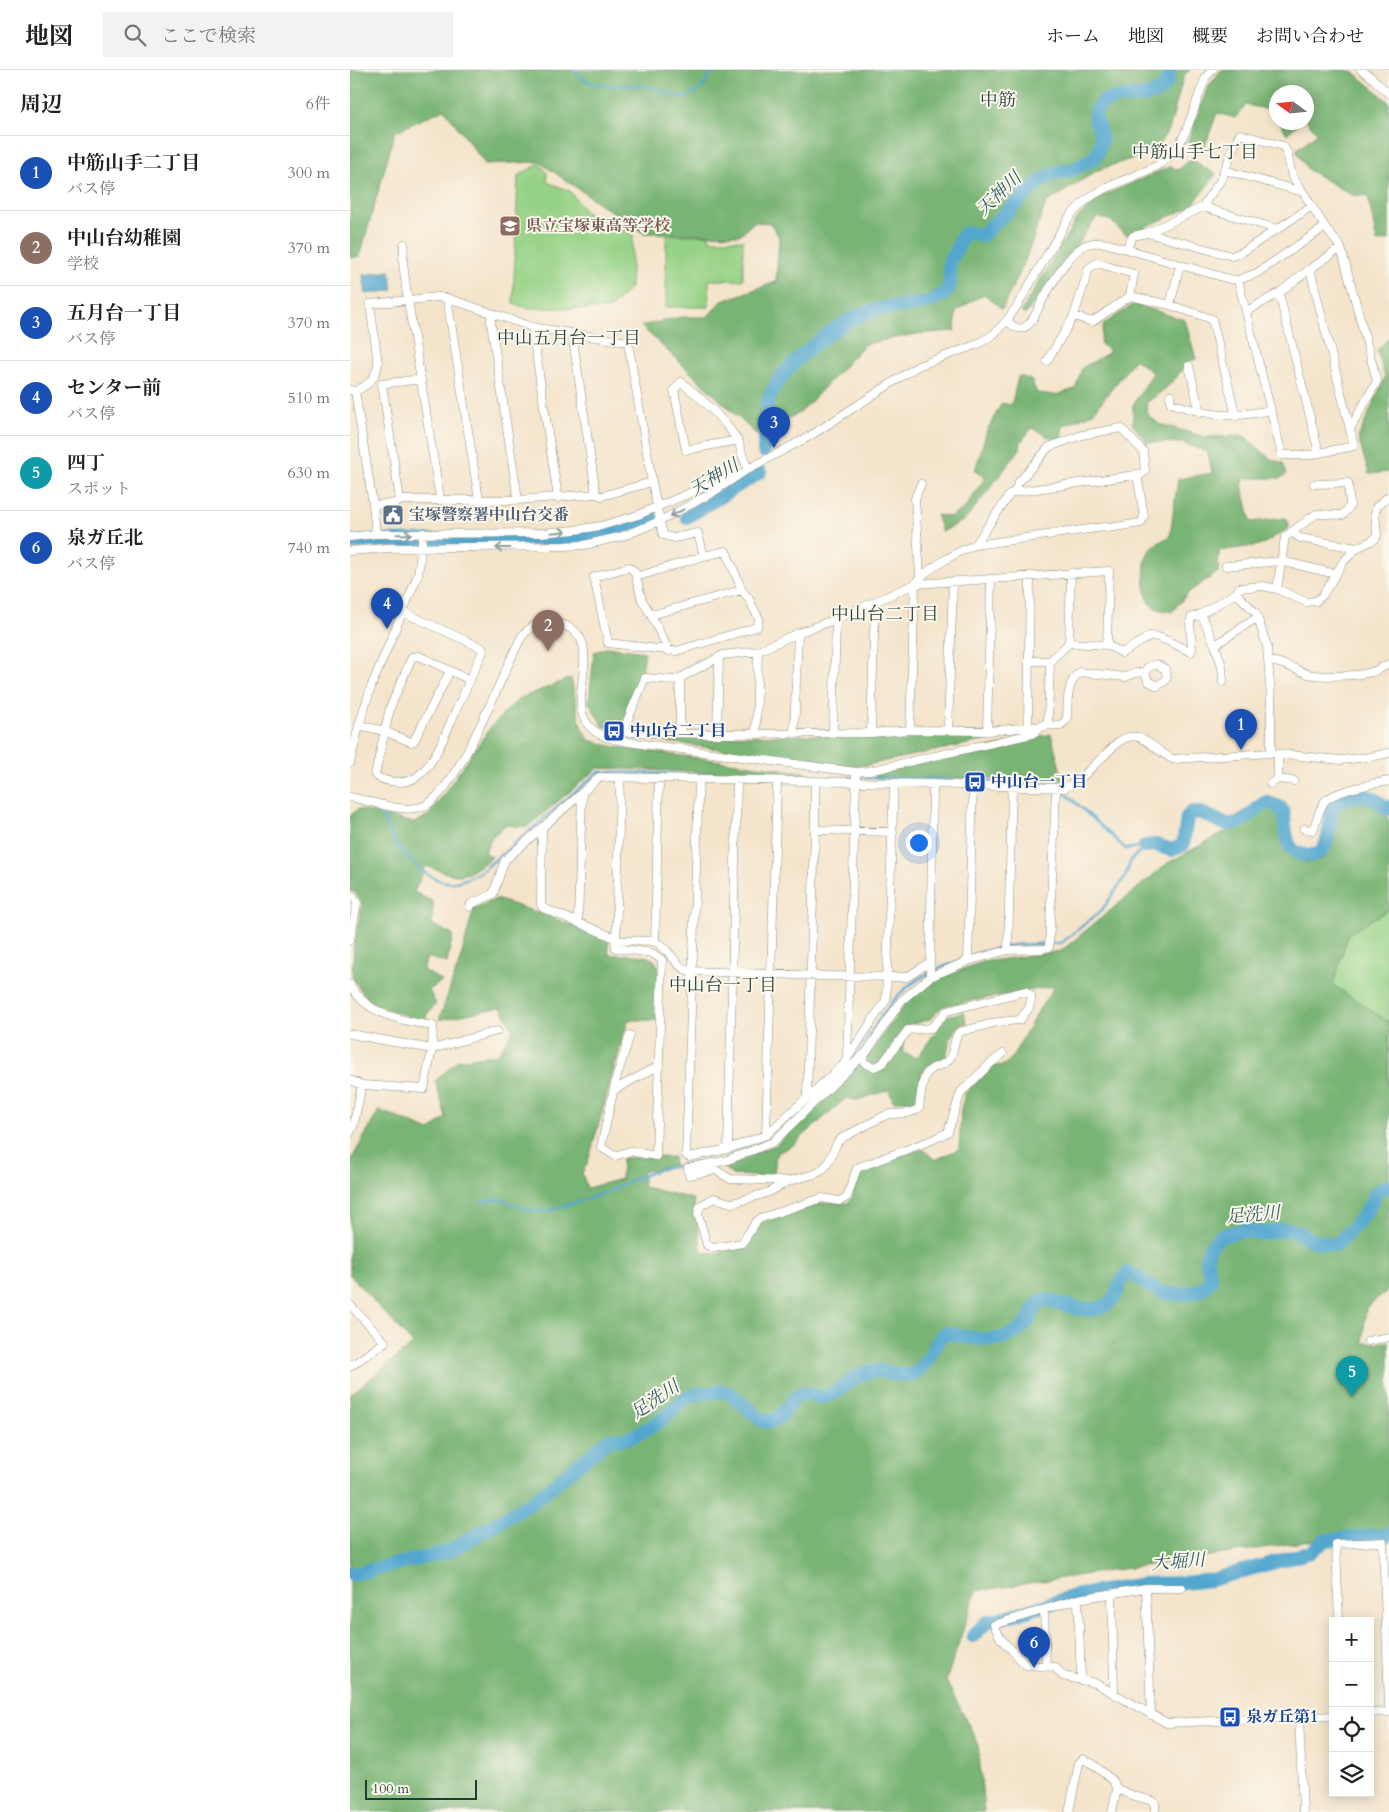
<!DOCTYPE html>
<html lang="ja">
<meta charset="utf-8">
<style>
body{margin:0;font-family:Cardo,"Noto Serif JP",serif;background:#f2f2f2;color:#222}
.controls{position:absolute;right:15px;bottom:15px;display:grid;overflow:hidden;border-radius:0px;box-shadow:0 2px 12px #0003}
.controls button{width:45px;height:45px;display:grid;place-items:center;padding:0;border:0;border-bottom:1px solid #e0e0e0;background:#fff;color:#222;font:25px sans-serif}
.compass{position:absolute;left:919px;top:15px;width:45px;height:45px;border-radius:50%;background:#fff;box-shadow:0 2px 12px #0003;rotate:285deg}
.scale{position:absolute;left:15px;bottom:12px;width:112px;box-sizing:border-box;padding-left:5px;border:2px solid #1f3d34;border-top:0;font-size:14px;line-height:18px;white-space:nowrap;color:#1f3d34;-webkit-text-stroke:4px #fbf7ec;paint-order:stroke}
.you{position:absolute;left:568px;top:772px;width:18px;height:18px;margin:-12px;border:4px solid #fff;border-radius:50%;background:#1a73e8;box-shadow:0 0 0 8px #1a73e833}
.badge{display:grid;place-items:center;width:32px;height:32px;border-radius:50%;background:#b5179e;color:#fff;font-size:16px;font-weight:700}
.pin{position:absolute;translate:-50% -41px;filter:drop-shadow(0 1px 2px #0008)}
.pin::after{content:'';position:absolute;top:26px;width:18px;height:15px;background:inherit;clip-path:polygon(0 0,100% 0,50% 100%)}
.list{margin:0;padding:0;list-style:none}
h2{display:flex;justify-content:space-between;align-items:center;height:65px;margin:0;padding:0 20px;font-size:21px}
h2 small{font-size:16px;font-weight:400;color:#767676}
.list li{display:grid;grid-template-columns:32px 1fr auto;gap:15px;align-items:center;box-sizing:border-box;height:75px;padding:0 20px;border-top:1px solid #e0e0e0}
.list b{display:block;font-size:19px;white-space:nowrap}
.list p{margin:0;font-size:16px;white-space:nowrap;color:#767676}
.list em{font-size:16px;font-style:normal;color:#767676}
.icon{flex:none;width:28px;height:28px;fill:none;stroke:currentColor;stroke-width:2;stroke-linecap:round;stroke-linejoin:round}
.map{position:relative;flex:none;width:1039px;height:1742px;overflow:hidden}
header{display:flex;align-items:center;gap:30px;box-sizing:border-box;height:70px;padding:0 25px;background:#fff;border-bottom:1px solid #e0e0e0}
header strong{font-size:24px}
nav{display:flex;gap:28px;margin-inline-start:auto;font-size:18px}
.search{width:350px;height:45px;background:#f2f2f2;display:flex;align-items:center;gap:12px;box-sizing:border-box;padding:0 18px;border-radius:0px;color:#767676;font-size:19px}
main{display:flex}
aside{flex:1;background:#fff}
.map>svg:first-child{display:block}
.green{fill:#96d286;stroke:#5a885d}
.forest{fill:#78b473;stroke:#4c7854}
.water{fill:#53a7cf;stroke:#397282}
.lines{fill:none;stroke-linecap:round;stroke-linejoin:round}
.stream{stroke:#53a7cf;stroke-width:2.5}
.river{stroke:#53a7cf;stroke-width:14}
.minor-casing{stroke:#8a9080;stroke-width:9}
.minor{stroke:#fff;stroke-width:8}
.oneway{stroke:#8f9e9a}
.labels{text-anchor:middle;dominant-baseline:central;stroke-width:4;stroke-linejoin:round;paint-order:stroke}
.education-label{font-size:16px;font-weight:bold;fill:#785e54;stroke:#fbf7ec;text-anchor:start}
.service-label{font-size:16px;font-weight:bold;fill:#4e5e75;stroke:#fbf7ec;text-anchor:start}
.transit-label{font-size:16px;font-weight:bold;fill:#164399;stroke:#fbf7ec;text-anchor:start}
.neighbourhood-label{font-size:18px;fill:#1f3d34;stroke:#fbf7ec}
.water-label{font-size:18px;font-style:italic;fill:#2f5d62;stroke:#fbf7ec}
</style>
<header>
<strong>地図</strong>
<div class="search"><svg class="icon" aria-label="search" viewBox="0 0 24 24"><circle cx="10" cy="10" r="6"/><path d="M15 15l6 6"/></svg>ここで検索</div>
<nav><a>ホーム</a><a>地図</a><a>概要</a><a>お問い合わせ</a></nav>
</header>
<main>
<aside>
<h2>周辺<small>6件</small></h2>
<ul class="list">
<li><span class="badge" style="background:#1a4fb4">1</span><div><b>中筋山手二丁目</b><p>バス停</p></div><em>300 m</em></li>
<li><span class="badge" style="background:#8d6e63">2</span><div><b>中山台幼稚園</b><p>学校</p></div><em>370 m</em></li>
<li><span class="badge" style="background:#1a4fb4">3</span><div><b>五月台一丁目</b><p>バス停</p></div><em>370 m</em></li>
<li><span class="badge" style="background:#1a4fb4">4</span><div><b>センター前</b><p>バス停</p></div><em>510 m</em></li>
<li><span class="badge" style="background:#0f9aa8">5</span><div><b>四丁</b><p>スポット</p></div><em>630 m</em></li>
<li><span class="badge" style="background:#1a4fb4">6</span><div><b>泉ガ丘北</b><p>バス停</p></div><em>740 m</em></li>
</ul>
</aside>
<div class="map">
<svg width="1039" height="1742" viewBox="0 0 1039 1742">
<rect width="100%" height="100%" fill="#fbf7ec"/>
<filter id="ink" filterUnits="userSpaceOnUse"><feTurbulence type="fractalNoise" baseFrequency=".02" numOctaves="2"/><feDisplacementMap in="SourceGraphic" scale="10" xChannelSelector="R" yChannelSelector="G"/><feConvolveMatrix kernelMatrix="1 2 1 2 8 2 1 2 1" color-interpolation-filters="sRGB"/></filter>
<filter id="wash" filterUnits="userSpaceOnUse"><feTurbulence type="fractalNoise" baseFrequency=".0096" numOctaves="4" result="noise"/><feDisplacementMap in="SourceGraphic" scale="20" xChannelSelector="R" yChannelSelector="G"/><feGaussianBlur stdDeviation="1.12" result="paint"/><feColorMatrix in="noise" values="0 0 0 0 0 0 0 0 0 0 0 0 0 0 0 0 0 1.4 0 .05"/><feComposite in="paint" operator="in"/></filter>
<g filter="url(#wash)">
<rect width="100%" height="100%" fill="#f4e4cb"/>
<path class="green" d="M189,94L197,102V112L220,121L235,142L283,164L280,218L260,239L178,238L163,234L168,106Z
M316,165H359L360,170H393V210H359V237H316Z
M1039,839V1116L983,915L998,864Z"/>
<path class="forest" d="M0,0H840L834,5L820,57L805,81L748,100L696,133L673,196L652,239L634,224L606,241L605,261L566,264L515,274L451,342L407,365L291,256L331,247H357L372,231L426,212L429,167L420,153L404,152L390,165L293,163L189,92L135,94L94,39L45,62L10,186L0,188Z
M871,0H996L1005,3L1039,32V170L1027,172L1018,126L1002,125L958,100L946,80L967,63L957,51L956,22H926V48L921,40L896,35L885,48L867,43L853,81L837,74L857,19Z
M930,53H949L937,64Z
M841,89L866,104L841,137L776,165L761,151L747,147L675,245L671,242L726,150L739,135L752,126L821,96L828,100Z
M784,234L835,250L846,289L837,292C825,312 815,320 796,333L798,345L809,354L856,367L894,366L921,389L933,393L936,405L931,408H895L892,415L901,452L936,448L939,458L911,475L869,481L868,502L839,522L822,542C815,540 804,540 800,534C793,523 792,490 800,480C804,474 814,470 820,466L828,409L862,403L858,382L832,373L797,372L783,355V335L803,303L785,289L743,343L713,356L711,369L699,367L682,358L671,372L670,379L616,449L592,462L586,445L601,447L615,438L635,408L625,401L637,360L652,333L660,335L662,333L668,307L670,306L681,310L687,323L705,325L725,319L732,298L760,282L750,273L754,254Z
M1039,268V402L1019,404L1008,368L1035,307L1027,280Z
M258,577L295,582L291,609L273,655L261,659L253,656L239,633L244,582Z
M221,608L231,656L239,670L265,677L454,702V706L248,698L177,757L155,755L142,767L134,783L142,787C111,811 112,808 76,796L64,822L83,832L82,854L103,865L97,893L77,887L73,900L92,911L79,920L86,934L77,944L75,951L51,944L19,932L2,907L4,875L12,834L5,822L0,821V746L8,739L64,753L79,745L140,658L168,629Z
M661,663L656,666L512,696L490,695L279,667Z
M701,664L713,710L522,707L523,704Z
M1009,729L1017,730L1039,749V839L998,864L983,915L1039,952L1038,1015L1039,1018V1219L1016,1238L1013,1273L1039,1272V1459L626,1521L596,1611L628,1673L634,1742H0V1325L63,1274L0,1205V1092L29,1040L80,1061L96,1047L85,1011L108,990L148,984L163,960L151,937L89,950L111,887L124,838L146,829L193,844L258,870L259,885C270,885 296,883 304,890C307,893 308,897 309,901L308,950H278L238,1092L232,1103L237,1118L271,1109L272,1088L323,1087L324,1095L292,1102L294,1117L343,1129L352,1182L365,1183L393,1177L411,1153L473,1133H498L502,1128L510,1101L549,1086L573,1079L585,1090L609,1079L611,1039L615,1023L643,996L654,995L661,989L690,938L705,916L593,936L580,949L553,957V983L567,988L597,946L614,942L617,953C601,958 600,972 596,986L577,996L571,1005L565,1031H543L539,1020L507,1030L496,1028L443,1075L426,1084L424,1107L382,1105L371,1095L426,1075L522,980L557,931L587,908L633,892L711,881L818,793L873,763L900,754L913,740L920,737L928,741L935,779L941,787L958,793L975,788L982,774L985,742L991,735Z"/>
<path class="water" d="M40,201L43,220L16,224L13,205Z"/>
<g class="lines">
<path class="stream" d="M224,0C243,26 274,10 300,17C312,20 321,26 333,28L351,19L364,0
M509,708H548L706,715
M712,720L776,779L795,776
M31,745C37,756 42,769 50,779C62,794 84,815 105,812C115,811 124,805 133,800L249,702L439,707
M583,901L631,882L664,875L711,873L751,841L775,807L781,790L794,777
M504,989C524,959 543,919 578,904
M132,1132L148,1129L182,1141H198L253,1124L279,1111L308,1100L358,1090"/>
<path class="river" d="M414,381C416,366 414,342 419,328C431,297 489,250 521,241C545,234 573,239 594,224C604,217 598,202 600,191C602,186 605,183 607,178C615,162 613,160 631,166L688,113L705,103L720,101L745,88C748,82 752,74 751,66C750,58 742,50 746,41C757,18 793,34 810,20C814,17 816,12 819,8L818,0
M337,447L410,402
M0,473L20,471L210,469L254,463L302,448
M795,776L806,775L822,780L833,775L837,747L842,742C852,742 859,746 868,751C889,761 900,743 916,732L930,737L933,741C937,757 932,782 955,785C986,789 975,750 985,732C1014,722 1015,722 1039,739
M0,1503L3,1504L98,1482L181,1433L260,1369H275L282,1367L306,1354L336,1328L348,1324L373,1321L381,1324L413,1351C433,1356 438,1329 451,1324C459,1321 466,1328 473,1327C492,1325 501,1300 528,1301C543,1301 558,1312 571,1298C580,1290 585,1273 594,1263C618,1265 637,1276 662,1264C668,1262 675,1255 679,1250C684,1243 685,1231 695,1230C699,1230 703,1232 706,1233C723,1237 747,1246 761,1231C770,1223 767,1211 778,1203C788,1205 795,1215 805,1219C822,1227 851,1227 861,1209L856,1189L860,1177L870,1166L894,1160L910,1164L938,1159L947,1162L964,1171L986,1175C993,1169 1013,1147 1018,1139C1024,1128 1025,1119 1039,1116
M623,1566L637,1552L677,1541L724,1526L793,1514L834,1513L861,1510L961,1482L975,1470L1039,1465"/>
</g>
</g>
<g filter="url(#ink)">
<g class="lines">
<g class="minor-casing">
<path id="minor" d="M1011,0L1021,7L1039,24
M874,100L953,122L975,157L907,203L888,210L932,385H960L969,383
M853,137L927,159
M797,163L882,186L894,181L962,136
M54,174L53,192L56,218L90,429
M776,179L879,209L888,210
M960,199L1000,359
M929,223L960,199L991,178
M97,228L129,430
M820,235L830,195
M897,241L929,223L969,383L1004,376L1000,359L1027,311L991,178L975,157
M141,244V253L168,430
M724,246L742,252L780,226
M657,250C661,255 666,260 673,258C682,255 687,241 691,233C701,216 719,180 738,174C750,170 765,176 776,179L783,166L797,163L853,137C857,127 865,120 870,111C878,96 881,78 890,64L933,76L937,82L942,106L953,122
M182,257L208,428
M222,263L246,424
M697,291L724,246L739,198L747,193L784,204L780,226L820,235L862,249L886,346
M839,296L850,343
M0,320L5,321L23,435L26,464
M5,321C19,315 26,308 28,293L20,234L88,227L97,228L182,257L278,272L302,412L313,465L324,468L348,463L354,486L376,481L392,520L399,529L409,549L407,557L326,581L258,573L244,507L279,497L285,502L286,507L354,486
M820,325L821,333C860,346 880,349 920,340
M388,370C372,348 353,329 331,312L324,320L336,380L388,370L393,387L398,399
M964,414L998,413L1000,436L993,445L966,444L935,467L927,519L956,532L966,531L973,525L993,492L1007,478L1025,469L1027,465L1025,443L1027,436L1039,426
M50,430L32,314L71,309
M23,435L47,433L50,430H168L246,424L252,426L302,412
M941,462L950,468L1007,478
M0,467L26,464L191,463L225,460L251,456L288,445L385,404
M625,475L754,457L758,458L791,453L794,446L787,404
M0,481L38,478L214,476L234,475L273,466L310,451L362,423L398,399L460,366L568,296L628,274L644,264L657,250L667,236L718,149C739,122 758,117 789,104C800,99 813,94 822,84C838,67 846,29 856,7L862,0
M876,496L931,491L986,504
M286,507L292,530L301,545L392,520
M570,507L565,428L571,414
M886,523L906,543L917,576L921,628V683
M53,542L132,578L133,581C123,603 113,625 103,647C94,667 85,692 68,706C57,715 35,713 25,705L40,638L62,587L69,586L120,610
M851,544L865,575L872,596L873,612
M301,545L319,581
M719,573L721,503
M757,575L772,583L800,566L808,567L818,571L841,582L842,580L840,552L841,548L851,544L886,523L889,518L913,516L927,519
M865,575L908,547
M918,591C933,592 942,598 955,603C968,608 1008,606 1021,602C1027,601 1033,596 1039,594
M9,655L34,661L61,672L64,671L100,601
M678,657L680,506
M560,660L565,514L759,501L757,575L719,573L700,591H678
M598,660L603,512
M637,661L641,509
M272,662L367,664L521,663L560,660L637,661L693,656L698,650L700,591
M330,663V608L373,585L408,581L448,563L486,549L565,514C573,501 610,480 625,475L660,424L665,422L668,413L699,377L732,365L771,358L793,381L795,400L792,404L665,422
M406,663L408,581
M444,663L448,563
M483,663L486,549
M521,663L525,532
M367,664L369,587
M271,666L295,608L323,610L330,608
M928,684V709
M0,693L9,655L21,617L68,505L73,463
M506,702L519,701L682,664L693,656L711,655L717,649C718,632 716,613 730,602L775,607L786,603L795,602L797,598L806,594L815,599L817,607L815,611L807,616L798,611L795,602
M270,708L266,878L302,883L312,890L306,1086L280,1081L265,1086L251,1077L266,1009L280,965
M349,709L336,1085L339,1087L378,1079L416,1065L493,995L536,930L544,714
M920,714L928,709L944,711
M0,727C21,731 51,743 71,737C107,727 153,600 172,566C182,555 192,550 207,553C258,564 219,621 235,650C243,666 262,669 278,672L506,702V712L715,718L731,708L767,673C791,654 802,681 823,689L921,683L990,690L1020,687L1039,683
M192,758L191,835L193,838L265,868
M954,759L963,760C967,751 969,738 975,731C984,721 1025,713 1039,711
M465,760L543,762
M0,825L3,826L7,833L0,870
M120,837L121,834L143,824L155,790L232,723L249,707L506,712L497,988
M228,852L232,723
M265,871C274,871 298,869 305,872C320,877 325,899 341,901L474,906L557,907L580,892
M305,872L309,709
M658,880L662,718
M618,891L623,717
M580,907L583,715
M0,915C18,946 51,950 83,956L82,979L147,961
M0,964L82,979L74,1019L12,1015L0,1010
M653,984L641,993L611,1022L598,1062L582,1070L507,1098L497,1127L489,1131L472,1128L411,1148L406,1152L392,1173L364,1178L357,1175L348,1144L350,1136L364,1128L381,1133L387,1132L419,1122L439,1111L465,1104L471,1101L478,1093L487,1073L492,1068L536,1045C548,1042 560,1046 569,1038C571,1028 571,1006 580,1000C586,995 596,996 600,988C605,979 603,970 609,962L648,952L670,950L679,938L681,930V925L675,921L597,941L581,958L558,960L532,994L524,997L516,994L512,989L551,931L580,907L618,891L658,880L692,879L699,877L706,719
M264,1020L310,995
M457,1027L465,760V712
M0,1063L3,1057L12,1015
M416,1065L427,712
M378,1079L387,711
M439,1111L380,1109L366,1100L339,1105L338,1098L378,1090L423,1072L513,985
M0,1235L35,1272L1,1296L0,1294
M1018,1271L1039,1267
M796,1518H832
M762,1524L764,1624
M728,1529L731,1609
M694,1540L696,1596
M989,1551L986,1474L1033,1472L1039,1636
M1020,1643L1039,1642
M801,1645L796,1518L728,1529L644,1555L651,1569L676,1595L705,1597L713,1606L745,1613L817,1653L983,1646
M949,1647L953,1742
M719,1742L729,1693L733,1689L743,1694L763,1711L767,1719L784,1726L803,1731L805,1734V1742
M762,1742L767,1719"/>
</g>
<use href="#minor" class="minor"/>
</g>
<defs><path id="oneway-shaft" d="M-6 0H5M1.5-3L5.5 0L1.5 3" fill="none" stroke-width="1.6" stroke-linecap="round" stroke-linejoin="round" transform="scale(1.25)"/></defs>
<g class="oneway">
<use href="#oneway-shaft" transform="translate(327 443) rotate(152)"/>
<use href="#oneway-shaft" transform="translate(209 462) rotate(-5)"/>
<use href="#oneway-shaft" transform="translate(54 464) rotate(-1)"/>
<use href="#oneway-shaft" transform="translate(153 478) rotate(180)"/>
</g>
</g>
<defs>
<g id="school-square" transform="scale(1.125)"><rect x="-9" y="-9" width="18" height="18" rx="4" fill="#8d6e63" stroke="#fbf7ec"/><path d="M0-5L7-2L0 1L-7-2ZM-4 1L0 2.5L4 1V4Q0 6-4 4Z" fill="#fff"/></g>
<g id="civic-square" transform="scale(1.125)"><rect x="-9" y="-9" width="18" height="18" rx="4" fill="#5c6f8a" stroke="#fbf7ec"/><path d="M-.6-6.5H3V-4.5H.6V-3L4-1V1h2V6H-6V1h2V-1L-.6-3ZM-1.2 2.5V6h2.4V2.5Z" fill="#fff"/></g>
<g id="bus-square" transform="scale(1.125)"><rect x="-9" y="-9" width="18" height="18" rx="4" fill="#1a4fb4" stroke="#fbf7ec"/><path d="M-5-6H5V4H4V6H2V4H-2V6H-4V4H-5ZM-3.5-4V0h7V-4ZM-3.5 1.2v1.5H-2V1.2ZM2 1.2v1.5H3.5V1.2Z" fill="#fff"/></g>
</defs>
<g fill-rule="evenodd">
<use href="#school-square" x="160" y="156"/>
<use href="#civic-square" x="43" y="445"/>
<use href="#bus-square" x="264" y="661"/>
<use href="#bus-square" x="625" y="712"/>
<use href="#bus-square" x="880" y="1647"/>
</g>
<g class="labels">
<g class="education-label">
<text x="176" y="156">県立宝塚東高等学校</text>
</g>
<g class="service-label">
<text x="59" y="445">宝塚警察署中山台交番</text>
</g>
<g class="transit-label">
<text x="280" y="661">中山台二丁目</text>
<text x="641" y="712">中山台一丁目</text>
<text x="896" y="1647">泉ガ丘第1</text>
</g>
<g class="neighbourhood-label">
<text x="648" y="30">中筋</text>
<text x="845" y="82">中筋山手七丁目</text>
<text x="219" y="268">中山五月台一丁目</text>
<text x="535" y="544">中山台二丁目</text>
<text x="373" y="915">中山台一丁目</text>
</g>
<g class="water-label">
<text transform="translate(649 124) rotate(-44)">天神川</text>
<text transform="translate(364 408) rotate(-31)">天神川</text>
<text transform="translate(903 1145) rotate(-5)">足洗川</text>
<text transform="translate(305 1330) rotate(-34)">足洗川</text>
<text transform="translate(828 1492) rotate(-4)">大堀川</text>
</g>
</g>
</svg>
<div class="controls">
<button>+</button>
<button>−</button>
<button><svg class="icon" aria-label="locate" viewBox="0 0 24 24"><circle cx="12" cy="12" r="6"/><path d="M12 2v4M12 18v4M2 12h4M18 12h4"/></svg></button>
<button><svg class="icon" aria-label="layers" viewBox="0 0 24 24"><path d="M12 4l9 5-9 5-9-5zM3 14l9 5 9-5"/></svg></button>
</div>
<svg class="compass" viewBox="-18 -18 36 36"><path d="M0-13l5 13h-10z" fill="#e53935"/><path d="M0 13l5-13h-10z" fill="#767676"/></svg>
<div class="scale">100 m</div>
<div class="you"></div>
<div class="pin badge" style="left:891px;top:680px;background:#1a4fb4">1</div>
<div class="pin badge" style="left:198px;top:581px;background:#8d6e63">2</div>
<div class="pin badge" style="left:424px;top:378px;background:#1a4fb4">3</div>
<div class="pin badge" style="left:37px;top:559px;background:#1a4fb4">4</div>
<div class="pin badge" style="left:1002px;top:1327px;background:#0f9aa8">5</div>
<div class="pin badge" style="left:684px;top:1598px;background:#1a4fb4">6</div>
</div>
</main>
